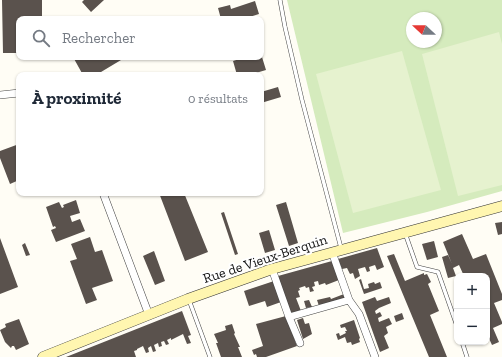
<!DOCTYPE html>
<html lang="fr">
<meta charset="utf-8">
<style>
body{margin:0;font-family:"Zilla Slab",serif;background:#f2f2f3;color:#1f2937}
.controls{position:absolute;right:12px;bottom:12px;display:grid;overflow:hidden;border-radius:8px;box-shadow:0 1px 3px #0004}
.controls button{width:36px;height:36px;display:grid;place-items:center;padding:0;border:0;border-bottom:1px solid #e0e1e3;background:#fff;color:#1f2937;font:20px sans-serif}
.compass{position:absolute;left:406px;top:12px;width:36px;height:36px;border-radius:50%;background:#fff;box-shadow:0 1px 3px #0004;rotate:292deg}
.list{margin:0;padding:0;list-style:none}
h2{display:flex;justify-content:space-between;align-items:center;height:52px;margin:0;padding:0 16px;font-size:17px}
h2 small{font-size:13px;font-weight:400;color:#747a83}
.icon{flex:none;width:22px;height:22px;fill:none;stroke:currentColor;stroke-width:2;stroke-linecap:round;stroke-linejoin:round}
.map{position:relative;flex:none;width:502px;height:357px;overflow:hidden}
.search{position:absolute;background:#fff;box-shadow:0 1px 3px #0004;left:16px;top:16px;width:248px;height:44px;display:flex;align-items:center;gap:10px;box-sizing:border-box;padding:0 14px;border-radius:8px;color:#747a83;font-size:15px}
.panel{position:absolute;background:#fff;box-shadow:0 1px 3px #0004;left:16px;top:72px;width:248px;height:124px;border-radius:8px}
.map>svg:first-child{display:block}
.green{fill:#d5ebbd;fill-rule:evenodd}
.pitch{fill:#e6f2cf}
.building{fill:#5a524d}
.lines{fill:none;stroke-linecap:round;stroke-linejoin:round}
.lane-casing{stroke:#444;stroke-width:4.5}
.street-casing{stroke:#444;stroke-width:8}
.secondary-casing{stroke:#333;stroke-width:11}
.lane{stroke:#fff;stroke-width:3.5}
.street{stroke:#fff;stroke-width:7}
.secondary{stroke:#fff6b0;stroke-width:10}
.labels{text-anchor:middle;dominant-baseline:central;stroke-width:4;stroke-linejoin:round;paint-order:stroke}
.street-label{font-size:14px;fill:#111;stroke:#fff}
</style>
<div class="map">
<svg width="502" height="357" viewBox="0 0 502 357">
<rect width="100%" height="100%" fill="#fffdf5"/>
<path class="green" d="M287,0H502V191L427,212L343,233ZM412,18H436V42H412Z"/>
<path class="pitch" d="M499,32L502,44V185L458,196L422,54Z
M402,51L441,190L353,213L316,74Z"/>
<path class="building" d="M2,0H42V19H19V53H3Z
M84,0H104L91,12L82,2Z
M255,1L259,14L243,19H221L218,8L230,5L231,9Z
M73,57H126L96,75H83Z
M246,57H262L266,70L249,75H237L233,61Z
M278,87L281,97L261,103V92Z
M19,144V180L10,184L0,158V151Z
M159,193H184L208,252L185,261Z
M76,200L80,213L70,216L72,222L80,219L85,231L56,242L51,230L56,228L55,226L53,227L46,207L59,202L62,208L64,207L63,205Z
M286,202L298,243L289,246L276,205Z
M224,212L238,254L235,255L221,213Z
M502,222V234L498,235L495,223Z
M269,230L275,250L265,253L259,233Z
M462,234L473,259L486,254L502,294V300L494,303L502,322V324L493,328L499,342L492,345L487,334V276H464L459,265L453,268L456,276L448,278L442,257L448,255L452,264L443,242Z
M90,237L95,252L102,250L113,281L92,288L97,300L86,304L70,261L77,259L71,244Z
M0,238L18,287L0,294Z
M434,241L438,257L427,260L422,244Z
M25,243L30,255L26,256L22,245Z
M377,248L384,267L377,270L375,265L369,267L370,271L367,272L365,267L358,269L360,276L355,279L353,273L350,274L347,268L342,269L338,259Z
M154,251L165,281L155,285L143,256Z
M394,254L405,281L424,273V275L427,274L431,282L428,284L439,311L430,315L447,357H429L387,256Z
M332,261L339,280L326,285L325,283L319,285L318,281L314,282L315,286L312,287L314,291L310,292L309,287L306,288L305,286L299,288L300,290L298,291L300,297L296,298L301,311L290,314L277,278L278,276Z
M361,279L364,289L369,288L368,284L374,282L375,284L380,282L382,288L364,294L359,280Z
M274,281L281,302L267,307L265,301L249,306L244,291Z
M344,294L345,298L319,306L317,300L330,297L331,299Z
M375,297L377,301L389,297L391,303L379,308L375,311L376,314L380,312L382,316L378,318L379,322L389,318L392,324L386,327L388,333L384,336L389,348L380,352L362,302Z
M309,300L312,307L306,308L304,301Z
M182,311L191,335L188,336L191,343L187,344L183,334L171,340V338L167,340L169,344L166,345L164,341L161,342L162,346L159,347L158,343L154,345L156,351L153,352L151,346L148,348L149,352L146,353L143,346L137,349V350L134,351L136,357H66Z
M402,313L404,319L396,322L394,316Z
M286,316L297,346L266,357H257L256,354L254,355L252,350L263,346L256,324Z
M303,318L305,324L309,323L312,334L303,339L297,320Z
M19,319L29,344L16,350L14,346H12L11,348L5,342L0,330L6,327L5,324Z
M354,320L360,338L359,339L360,342L352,345L351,342L347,343L345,337L338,340L336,334L339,333L340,336L346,333L345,331H347L345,327L341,328L340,325Z
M232,324L235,333L234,334L240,347H238L242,357H221L216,343H218L214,334L226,330L225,326Z"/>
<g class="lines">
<g class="lane-casing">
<path id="lane" d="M280,0L285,27L302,100L341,248
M405,233L417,267L438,272L457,326
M189,300L210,357
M462,342L467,357"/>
</g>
<g class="street-casing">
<path id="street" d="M0,95L19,93
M103,193L149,315
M332,252L349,300L359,314L375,357
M272,269L289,317
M300,343L289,317L349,300"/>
</g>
<g class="secondary-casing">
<path id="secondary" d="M43,357L188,299L272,269L502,206"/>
</g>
<use href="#lane" class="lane"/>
<use href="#street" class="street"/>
<use href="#secondary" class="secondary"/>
</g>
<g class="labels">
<g class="street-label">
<text transform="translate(265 259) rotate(-18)">Rue de Vieux-Berquin</text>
</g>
</g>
</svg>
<div class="controls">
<button>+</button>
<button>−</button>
</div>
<svg class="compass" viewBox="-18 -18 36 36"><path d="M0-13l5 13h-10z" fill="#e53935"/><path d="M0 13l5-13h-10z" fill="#747a83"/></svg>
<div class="search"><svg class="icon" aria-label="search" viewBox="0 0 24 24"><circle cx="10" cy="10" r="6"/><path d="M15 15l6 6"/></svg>Rechercher</div>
<section class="panel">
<h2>À proximité<small>0 résultats</small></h2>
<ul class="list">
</ul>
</section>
</div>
